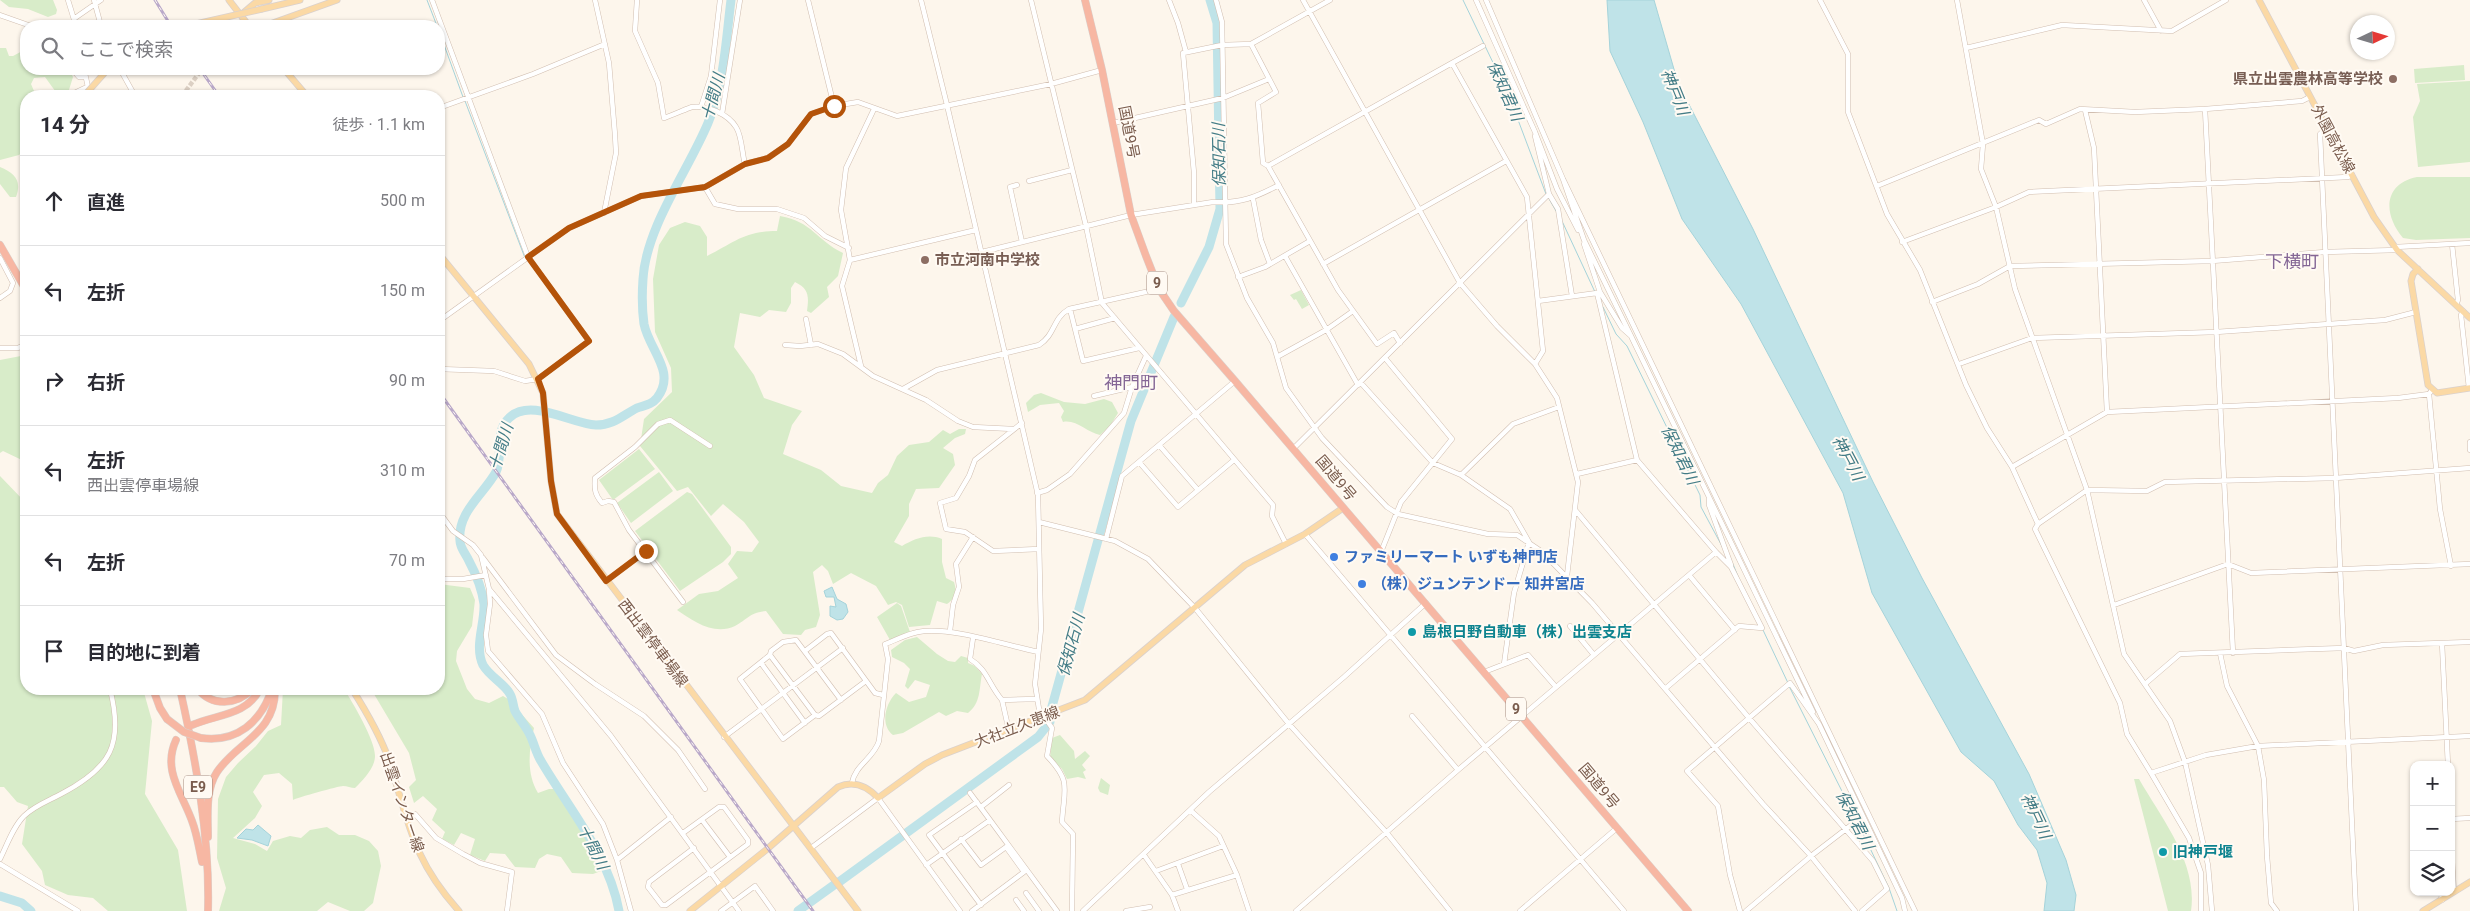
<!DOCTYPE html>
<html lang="ja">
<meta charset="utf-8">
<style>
body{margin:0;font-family:Roboto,"Noto Sans JP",sans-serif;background:#f7f7f7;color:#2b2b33}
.controls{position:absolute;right:15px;bottom:15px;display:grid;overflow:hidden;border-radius:10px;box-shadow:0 1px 4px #0004}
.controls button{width:45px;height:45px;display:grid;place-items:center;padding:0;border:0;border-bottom:1px solid #e1e1e2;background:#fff;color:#2b2b33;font:25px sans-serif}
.compass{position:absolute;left:2350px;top:15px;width:45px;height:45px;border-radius:50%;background:#fff;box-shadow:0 1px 4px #0004;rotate:86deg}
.stop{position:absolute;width:15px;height:15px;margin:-11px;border:4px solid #b45309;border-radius:50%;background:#fff}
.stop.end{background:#b45309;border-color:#fff;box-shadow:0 1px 5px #0008}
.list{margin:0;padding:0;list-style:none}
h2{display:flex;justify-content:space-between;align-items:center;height:65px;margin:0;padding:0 20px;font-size:21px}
h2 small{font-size:16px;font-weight:400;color:#7c7c81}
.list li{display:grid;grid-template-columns:32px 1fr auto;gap:15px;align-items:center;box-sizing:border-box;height:90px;padding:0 20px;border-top:1px solid #e1e1e2}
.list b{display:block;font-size:19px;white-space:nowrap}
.list p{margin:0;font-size:16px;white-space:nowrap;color:#7c7c81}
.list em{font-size:16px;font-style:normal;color:#7c7c81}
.icon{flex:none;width:28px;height:28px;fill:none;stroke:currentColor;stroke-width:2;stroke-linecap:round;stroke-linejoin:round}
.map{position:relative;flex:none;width:2470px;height:911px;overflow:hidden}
.search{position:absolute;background:#fff;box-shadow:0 1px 4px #0004;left:20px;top:20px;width:425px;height:55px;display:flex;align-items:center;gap:12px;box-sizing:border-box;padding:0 18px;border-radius:20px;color:#7c7c81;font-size:19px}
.panel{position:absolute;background:#fff;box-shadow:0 1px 4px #0004;left:20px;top:90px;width:425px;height:605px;border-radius:20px}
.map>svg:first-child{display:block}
.green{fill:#d8ecc9}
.water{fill:#bfe3e8;stroke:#a5d3da}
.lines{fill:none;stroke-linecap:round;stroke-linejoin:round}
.stream{stroke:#a5d3da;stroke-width:1}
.river{stroke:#bfe3e8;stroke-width:9}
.minor-tunnel{stroke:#dcd0c4;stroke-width:4.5;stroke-dasharray:4.5 2;stroke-linecap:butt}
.minor-casing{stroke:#d1beb0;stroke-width:5.5}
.major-casing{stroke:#dad1cd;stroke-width:7}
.highway-casing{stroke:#dad1cd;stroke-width:8}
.minor{stroke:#fff;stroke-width:4.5}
.major{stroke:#fbd9a5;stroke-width:5.5}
.highway{stroke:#f7b7a3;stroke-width:7}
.rail-casing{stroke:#b9a8c9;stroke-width:3}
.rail{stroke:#fffaf3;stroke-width:1;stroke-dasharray:4;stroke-linecap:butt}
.major-bridge-casing{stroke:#dad1cd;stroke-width:7;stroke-linecap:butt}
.highway-bridge-casing{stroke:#dad1cd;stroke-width:8;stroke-linecap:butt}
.major-bridge{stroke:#fbd9a5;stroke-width:5.5}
.highway-bridge{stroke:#f7b7a3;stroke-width:7}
.route{stroke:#b45309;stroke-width:6}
.education-dot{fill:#8d6e63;stroke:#fffaf3;stroke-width:2}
.shop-dot{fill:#3f7fe0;stroke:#fffaf3;stroke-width:2}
.culture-dot{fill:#0f9aa8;stroke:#fffaf3;stroke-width:2}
.labels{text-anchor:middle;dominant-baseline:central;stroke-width:4;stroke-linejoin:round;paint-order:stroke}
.shield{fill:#fffaf3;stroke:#a28b7f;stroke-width:1}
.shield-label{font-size:14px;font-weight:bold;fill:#7a5c4d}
.education-label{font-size:15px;font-weight:bold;fill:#785e54;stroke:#fffaf3;text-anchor:end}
.street-label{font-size:15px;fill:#7a5c4d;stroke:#fffaf3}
.shop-label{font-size:15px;font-weight:bold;fill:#366cbe;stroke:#fffaf3;text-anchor:start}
.culture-label{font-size:15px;font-weight:bold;fill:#0d838f;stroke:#fffaf3;text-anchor:start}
.water-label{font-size:16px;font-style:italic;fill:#437c86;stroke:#fffaf3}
.quarter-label{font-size:18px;fill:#846695;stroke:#fffaf3}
</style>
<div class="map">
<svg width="2470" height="911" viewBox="0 0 2470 911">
<rect width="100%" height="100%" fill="#fdf6ec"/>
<path class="green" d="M0,0H53L57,10L56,14L48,17L28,9L9,7Z
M0,48H6L9,56H13L26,49V69H69L73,77L68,93L62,96L58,95L45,77L34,78L31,84L34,91H44L50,96H26V148L19,155L0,160Z
M2464,65L2465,80L2415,83L2414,69Z
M2470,81V162L2418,167L2413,117L2420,101L2417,84Z
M0,167C15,173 22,181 16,197H10L0,184Z
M2417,177H2470V238L2416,240L2403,238C2383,214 2383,184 2417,177Z
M780,216C813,222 816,240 843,253L838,276L827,287L829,297L811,313L807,311C809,296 809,289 795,282L791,288V303L786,312L769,310L760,317L740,313L734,347L754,375L764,398L802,411L792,425L783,454L821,470L841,486L872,493L878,483L888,475L897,456L909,445L929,442L943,430L950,434L959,429H966L965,434L955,438L943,448L953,454L955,465L939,488L916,489L909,504V516L894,542L902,546C914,539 928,533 942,539V562L946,578L954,582C957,592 956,598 947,604L937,601L930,625L909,627L902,605L896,602L888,605L876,586L851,573L833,584L828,571L822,565L813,572L820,615L816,627L805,630L801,635L783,634L766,611C749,613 748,619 735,626C714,636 693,621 677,610L699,594L718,591L738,578L728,564L737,551L752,552L759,542L744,522L723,504L711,516L688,487L677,491L640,446L644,419L672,392L671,368L655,332L653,279L659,245L670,228L685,222L700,226L707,237V256C735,242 744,231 777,231Z
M1301,290L1309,305L1302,309L1296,299L1294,300L1290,295Z
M26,355V462L3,451L0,453V360Z
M1041,393L1064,402L1085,404L1104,399L1112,402L1118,413L1110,426L1100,435C1088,433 1076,419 1063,422L1061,417L1064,411L1059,403L1040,405L1028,412L1026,403L1034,395Z
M639,449L655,469L613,500L599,480Z
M659,472L673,491L631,523L617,503Z
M0,476L26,503V689H143L152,721L145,794L178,850L187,911H108L93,898L68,895L45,885L42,871L22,844L28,806L17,802L4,787H0Z
M687,492L692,494L731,547V554L723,562L680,591L635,531Z
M439,584L470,588L475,600L472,626L457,651L456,661L467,689L475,699L489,703L503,696L508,699L534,728C529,750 526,773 538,793L549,789H562L583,820L605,863L601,871L593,874L572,873L561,857L547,854L539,859L535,868L515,867L505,854L490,853L485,861L470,855L475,839L461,833L454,845L442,839L445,832L432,820L437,809L423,796L414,803L409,787L416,780L409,753L371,689H439Z
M897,603L901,606L910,632L890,640L877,617Z
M917,637L937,654L948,661L955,662L961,656L968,658V663L975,666L982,674C979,689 981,703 968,713L957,711L946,716L939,712L903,733L893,735C880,725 885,704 896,693L909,702L926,697L930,685L915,680L908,689L905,686L910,669L904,663L892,657L891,650L905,640Z
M283,689H344C353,703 375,740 375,756C375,768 363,780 355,788C351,788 347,786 343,786C339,786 296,798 293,800L292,784L279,773L264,775L253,792L262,806L255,818L233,838L255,844L267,851L273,841L290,836L301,838L310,830L327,827L339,835H355L369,841L378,851L381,866L373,903L364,911H350L328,902L317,911H219L226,888L217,858L218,799L226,777L238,763L256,746L268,731L281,725Z
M1060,735L1074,751L1075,759L1085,751L1090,756L1082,765L1086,770L1083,772L1086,779L1078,777L1067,779L1062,769L1050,758L1052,738Z
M1101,778L1110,785L1108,795L1100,792L1098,788Z
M2134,779H2139C2162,819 2198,863 2191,911H2168Z"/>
<path class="water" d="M1607,0H1654L1678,83L1753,229L1873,482L1922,578L2029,774L2066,860L2076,895L2074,911H2044L2047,883L2037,850L2018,825L1994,781L1961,752L1872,593L1843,493L1741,304L1682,219L1643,122L1610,51Z
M832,587L837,599L846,604L848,612L843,619L837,620L830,616V606L836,607L834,597H826L824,591Z
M258,825L271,836L268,846L252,840L237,838L246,829L253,830Z"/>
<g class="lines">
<path class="stream" d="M427,0L437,26
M1463,0L1509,96L1546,194
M439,31L463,97
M465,101L525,258
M1548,197L1556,211
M1562,221L1595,292
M1603,307L1616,334L1627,346L1700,495L1701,507L1723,548
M1733,564L1739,579
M1763,630L1788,683
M1789,686L1856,819
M1858,823L1889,888L1897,911"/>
<path class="river" d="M1181,303L1209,247L1220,209L1217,23L1210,0
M839,882L1038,737L1050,722L1051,710L1131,421L1174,317
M0,896L22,903L31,911
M619,911C609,855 569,809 541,761C536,753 534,743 530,735C526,726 519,719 515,711C513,706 513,699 510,694C504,683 490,677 483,665C474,646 485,624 484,604C482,589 476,574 469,561C466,554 460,548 460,541C457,512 484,494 496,472C504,457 493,433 509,418C530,397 572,424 596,425C614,425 623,415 637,408C646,405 651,405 657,398C677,372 649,350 644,324C642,310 642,293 643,279C646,227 688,171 708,123C724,85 726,40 731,0
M798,911L834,885"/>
<path class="minor-tunnel" d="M182,96L202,69"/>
<g class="minor-casing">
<path id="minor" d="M68,0L76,26
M94,0L101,26
M432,0L528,257L589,341L538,379L525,381L494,371L439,369
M595,0L609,63L615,135L616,153L604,213
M637,0L635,31L658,83L664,118C671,116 688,108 692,107C707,105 728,114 736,127C742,136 742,154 745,164
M808,0L834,106
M921,0L947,105L1038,495L1041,629L1035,684L1039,709L1052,728L1047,756C1072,782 1064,788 1062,822L1073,834L1072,911
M1031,0L1086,226L1102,303L1273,505L1272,516L1286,544
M1169,0L1178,23L1186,52
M1216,0L1222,22L1226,244L1247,298L1273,343L1286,388L1322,438L1387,507L1398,514L1488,534L1517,535L1541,551L1592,603L1763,804L1811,856L1855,911
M1303,0L1460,283L1497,326L1535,364L1557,398L1578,482L1567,576
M1476,0L1535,132L1557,189L1578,230
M1486,0L1563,179
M1820,0L1848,54V112L1887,214L1920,270L1966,385L1987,428L2012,467L2038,524
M1957,0L1983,144L1981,169L1996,207L2015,289L2087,490L2124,654L2170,721L2185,762L2208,865L2212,911
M2144,0L2161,31
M0,15L31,26
M75,18L101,0
M67,26L76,24
M1251,44L1276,92L1258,103L1263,163L1268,166
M1966,48L2062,25L2172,31L2226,0
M1452,63L1483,46
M72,69L79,77H85
M84,69L90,96
M120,69L135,96
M68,96L87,87
M701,107L711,76L720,0
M439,108L533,74L605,44
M2205,109L2233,653
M2085,110L2094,148L2107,412
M722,114L740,0
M1113,123L1223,98L1269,79
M2327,128L2320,134L2356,911
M1029,181L1072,170
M1017,185L1010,187L1022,242
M1877,186L2039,120L2046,124L2080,109L2135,112L2205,109L2302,101L2310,97
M705,187L715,204L738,209H777L804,218L825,236L849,248
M1549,194L1558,209L1572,296
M1253,199L1261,240L1270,264
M1194,205V173L1183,53L1222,45L1251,44L1330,0
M1902,242L1996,207L2029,192L2348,177L2352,175
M1584,244L1600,292L1597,293L1637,460L1716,552L1731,567L1762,628L1739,626L1666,688
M2452,244L2458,300L2456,305
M2395,247L2470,243
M982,252L1131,215L1213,202C1240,204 1256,197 1279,185
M1285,256L1358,385
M0,258L13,283L10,291L0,298
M850,260L976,230
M1323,264L1506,161
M1238,277L1265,267L1310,241
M1600,292L1622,328L1631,336L1709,497
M1538,301L1597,293
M1932,302L1978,284L2010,266L2212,261L2325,252L2397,250
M1070,309L1083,361L1139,348
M2463,311L2461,315L2469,388
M806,319L811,345
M439,321L569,228L641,196L705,187L745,164L767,158L788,144L811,114L834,106L858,102L897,116L1051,84L1102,70
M1075,329L1115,318
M1631,336L1584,240L1563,179L1915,911
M1400,343L1394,333L1377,344L1338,290L1268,166L1452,63L1527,197L1543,351L1535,364
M785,345L800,346L818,344L843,354L873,376L926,400L958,421L973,427L1013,429
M0,348H18L26,344
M1277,357L1326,330L1353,311
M1959,364L2032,338L2216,332L2385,320L2416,312
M861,366L842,286L850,260L841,210L846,168L874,109
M1361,383L1433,463L1461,475L1510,509L1529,542L1514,593L1504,664
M903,389L937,370L1039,345C1056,334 1052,319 1069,309L1159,289
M2429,394L2440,509L2451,566
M1094,396L1132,387
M1022,423L975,460L969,476L956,498L940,503L946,529L965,532L993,551L1039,549
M2470,442V450
M1159,445L1198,490
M1293,449L1549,194L1535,136
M1139,462L1178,507L1234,460
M2012,467L2107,412L2398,398L2429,394L2432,390
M2470,468L2335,478L2165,482L2147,491L2087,490L2038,524L2035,529L2120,703L2127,734L2151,773L2206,755L2258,746L2470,736
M1577,474L1637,460
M1461,475L1513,424L1559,407
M1037,493L1047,490L1070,474L1124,413L1132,387L1146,356
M1576,511L1749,718L1873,861L1887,889L1862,911
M439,512L453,531L473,545L481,555L489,589L490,604L486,635L488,651L542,714L563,763L603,824L617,860L631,911
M1039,522L1115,541L1148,559L1195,608L1289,724L1386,832L1450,911
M1305,534L1624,911
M1106,539L1122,476L1235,381
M1381,552L1401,502L1452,439L1385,358
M483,558L556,655L595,684L644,716L678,750L705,789
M1731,565L1709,505V497L1813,712
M1689,575L1735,630
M439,579H463L486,575
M606,581L646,551
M489,589L611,736L739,911
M683,602L629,530L614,502L608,501L602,503C595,495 594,489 595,478L635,447L658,424L670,420L710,446
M2114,605L2228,564L2251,573L2470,564
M1570,626L1594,655
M950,631L953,605L959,587L956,564L973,537
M973,638L970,659C987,669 989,685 1002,700L1037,699
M2442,643L2448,765
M805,651L827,634L831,633L875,693L883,695
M2220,653L2227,686L2258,746L2264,780L2267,856L2271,903L2277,911
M770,655L815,715
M761,663L805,723
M1484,672L1528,655L1556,687
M2145,684L2180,654L2344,648L2354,651L2383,645L2470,642
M841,700L796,640L783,642L771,651L770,655L740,679L783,739L815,715L819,716L866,681
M1002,700L1009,731
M1412,716L1458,770
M724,737L843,648
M2151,773L2189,838L2201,873V911
M852,783C855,765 874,758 879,741L888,659L885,644C896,640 907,634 918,632C950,626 1005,645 1038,652
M977,802L929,835L981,905
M981,807L1009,785
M1190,810L1219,836L1237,875L1249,911
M405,816L415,814L436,838L463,854L480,863L512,872L507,911
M2451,819L2470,818
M702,820L730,857
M990,820L1057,911
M683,833L719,807H724L748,840V844L666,905H662L648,887L649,882L694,848
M961,839L981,865L1006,847L1024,872L972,911
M2451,842L2454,892
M811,848L878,798L960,911
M1144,855L1172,895L1178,911
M0,859C7,845 13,827 24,816C34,806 48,801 61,794C111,768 124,744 110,689
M617,860L671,817
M0,864L78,911
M1178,864L1187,889
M926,865L990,820L970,793
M1156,871L1223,846
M2441,892L2442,900
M1026,893L1039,911
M1172,895L1237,875
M1016,900L1024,911
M721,911L755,886L773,911
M1083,911L1209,792L1344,677L1426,603
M1126,911L1150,907
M1296,911L1458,770L1716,552
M1520,911L1617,828
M1740,911L1730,875L1718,806L1687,771L1790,683L1819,724L1902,898L1905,911
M1746,911L1811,856L1863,816"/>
</g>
<g class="major-casing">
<path id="major" d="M229,0L249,26
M2259,0L2374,217L2397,250L2470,318
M262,9L300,0
M242,14L255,3L269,0
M248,24H270L337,0
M284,69L307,96
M439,254L529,364L543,393L551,481L557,514L858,911
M2418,269L2413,274L2411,281L2428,385L2437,393L2470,388
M352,689C366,711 380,735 389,760C409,823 412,859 459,911
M690,911L766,850L838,787C854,780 867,786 878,798L925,764L942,755L1085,700L1245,565L1305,534L1343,508
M2423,911L2470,882"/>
</g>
<g class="highway-casing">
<path id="highway" d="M1085,0L1102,70L1131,215L1146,256L1159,289L1174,311L1235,381L1688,911
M0,245L26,290
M153,689L160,708L167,719
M180,689C196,761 210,837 208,911
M198,689C212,707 237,705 252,689
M192,725C217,714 246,716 260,689
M201,738C237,743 261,722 272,689
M176,740C162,770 182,793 192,821C197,834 199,848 202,862
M208,837C208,817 205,790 217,772C237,742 276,733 275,689"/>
</g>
<use href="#minor" class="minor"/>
<use href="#major" class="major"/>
<use href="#highway" class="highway"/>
<g class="rail-casing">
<path id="rail" d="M155,0L171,26
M200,69L219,96
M439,392L813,911"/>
</g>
<use href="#rail" class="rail"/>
<g class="major-bridge-casing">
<path id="major-bridge" d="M187,26L262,9
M84,96L108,69"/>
</g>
<g class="highway-bridge-casing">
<path id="highway-bridge" d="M167,719L184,732L201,738"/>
</g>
<use href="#major-bridge" class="major-bridge"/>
<use href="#highway-bridge" class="highway-bridge"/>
</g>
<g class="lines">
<path class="route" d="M646,551L606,581L557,514L551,481L543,393L538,379L589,341L528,257L569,228L641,196L705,187L745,164L768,158L788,144L811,114L834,106"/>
</g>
<g class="education-dot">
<circle cx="2393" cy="79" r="5"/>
<circle cx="925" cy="260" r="5"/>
</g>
<g class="shop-dot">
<circle cx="1334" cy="557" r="5"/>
<circle cx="1362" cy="584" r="5"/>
</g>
<g class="culture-dot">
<circle cx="1412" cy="632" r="5"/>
<circle cx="2163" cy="852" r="5"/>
</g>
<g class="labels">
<g class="shield">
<rect x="1147" y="271.5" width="20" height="23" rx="4"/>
<rect x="1506" y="697.5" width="20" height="23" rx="4"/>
<rect x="184" y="775.5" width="28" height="23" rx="4"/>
</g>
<g class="shield-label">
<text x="1157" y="283">9</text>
<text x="1516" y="709">9</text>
<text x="198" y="787">E9</text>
</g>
<g class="education-label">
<text x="2383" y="79">県立出雲農林高等学校</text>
<text x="935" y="260" text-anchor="start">市立河南中学校</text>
</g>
<g class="street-label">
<text transform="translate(1129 132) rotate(79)">国道9号</text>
<text transform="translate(2333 139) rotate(62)">外園高松線</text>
<text transform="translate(1336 478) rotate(50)">国道9号</text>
<text transform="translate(653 643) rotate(53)">西出雲停車場線</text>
<text transform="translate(1017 727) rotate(-21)">大社立久恵線</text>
<text transform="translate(1599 786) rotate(50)">国道9号</text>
<text transform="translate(402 802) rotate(71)">出雲インター線</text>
</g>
<g class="shop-label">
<text x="1344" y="557">ファミリーマート いずも神門店</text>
<text x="1372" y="584">（株）ジュンテンドー 知井宮店</text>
</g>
<g class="culture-label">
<text x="1422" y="632">島根日野自動車（株）出雲支店</text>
<text x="2173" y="852">旧神戸堰</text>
</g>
<g class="water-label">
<text transform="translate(1505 91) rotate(66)">保知君川</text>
<text transform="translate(1675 92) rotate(68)">神戸川</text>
<text transform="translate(713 97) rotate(-75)">十間川</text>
<text transform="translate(1219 155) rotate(-91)">保知石川</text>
<text transform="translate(501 447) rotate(-73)">十間川</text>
<text transform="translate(1680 455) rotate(64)">保知君川</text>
<text transform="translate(1848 458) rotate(62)">神戸川</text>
<text transform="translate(1071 645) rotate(-75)">保知石川</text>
<text transform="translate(2036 816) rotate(65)">神戸川</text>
<text transform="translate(1855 820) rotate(63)">保知君川</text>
<text transform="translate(593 847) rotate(63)">十間川</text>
</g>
<g class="quarter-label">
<text x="2292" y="261">下横町</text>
<text x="1131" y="382">神門町</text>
</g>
</g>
</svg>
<div class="controls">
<button>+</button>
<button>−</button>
<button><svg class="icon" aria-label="layers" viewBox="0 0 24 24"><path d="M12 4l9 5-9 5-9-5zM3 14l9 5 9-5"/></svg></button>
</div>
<svg class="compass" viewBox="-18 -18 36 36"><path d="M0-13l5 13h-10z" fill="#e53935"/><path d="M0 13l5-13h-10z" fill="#7c7c81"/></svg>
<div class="stop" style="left:834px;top:106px"></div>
<div class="stop end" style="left:646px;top:551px"></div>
<div class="search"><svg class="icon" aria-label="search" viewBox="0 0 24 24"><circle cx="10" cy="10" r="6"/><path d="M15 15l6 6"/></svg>ここで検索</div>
<section class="panel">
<h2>14 分<small>徒歩 · 1.1 km</small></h2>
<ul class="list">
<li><svg class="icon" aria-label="ahead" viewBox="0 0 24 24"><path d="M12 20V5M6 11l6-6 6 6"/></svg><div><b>直進</b></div><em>500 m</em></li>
<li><svg class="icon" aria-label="left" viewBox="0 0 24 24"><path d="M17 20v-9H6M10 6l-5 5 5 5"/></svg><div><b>左折</b></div><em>150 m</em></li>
<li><svg class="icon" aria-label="right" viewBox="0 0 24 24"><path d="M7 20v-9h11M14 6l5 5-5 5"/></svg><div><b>右折</b></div><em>90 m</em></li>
<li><svg class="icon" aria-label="left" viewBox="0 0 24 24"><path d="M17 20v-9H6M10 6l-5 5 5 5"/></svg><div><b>左折</b><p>西出雲停車場線</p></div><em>310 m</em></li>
<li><svg class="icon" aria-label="left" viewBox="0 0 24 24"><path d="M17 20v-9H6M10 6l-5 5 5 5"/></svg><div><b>左折</b></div><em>70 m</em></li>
<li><svg class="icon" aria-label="arrive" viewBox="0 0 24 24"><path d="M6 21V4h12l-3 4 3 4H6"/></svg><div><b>目的地に到着</b></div></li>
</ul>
</section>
</div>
